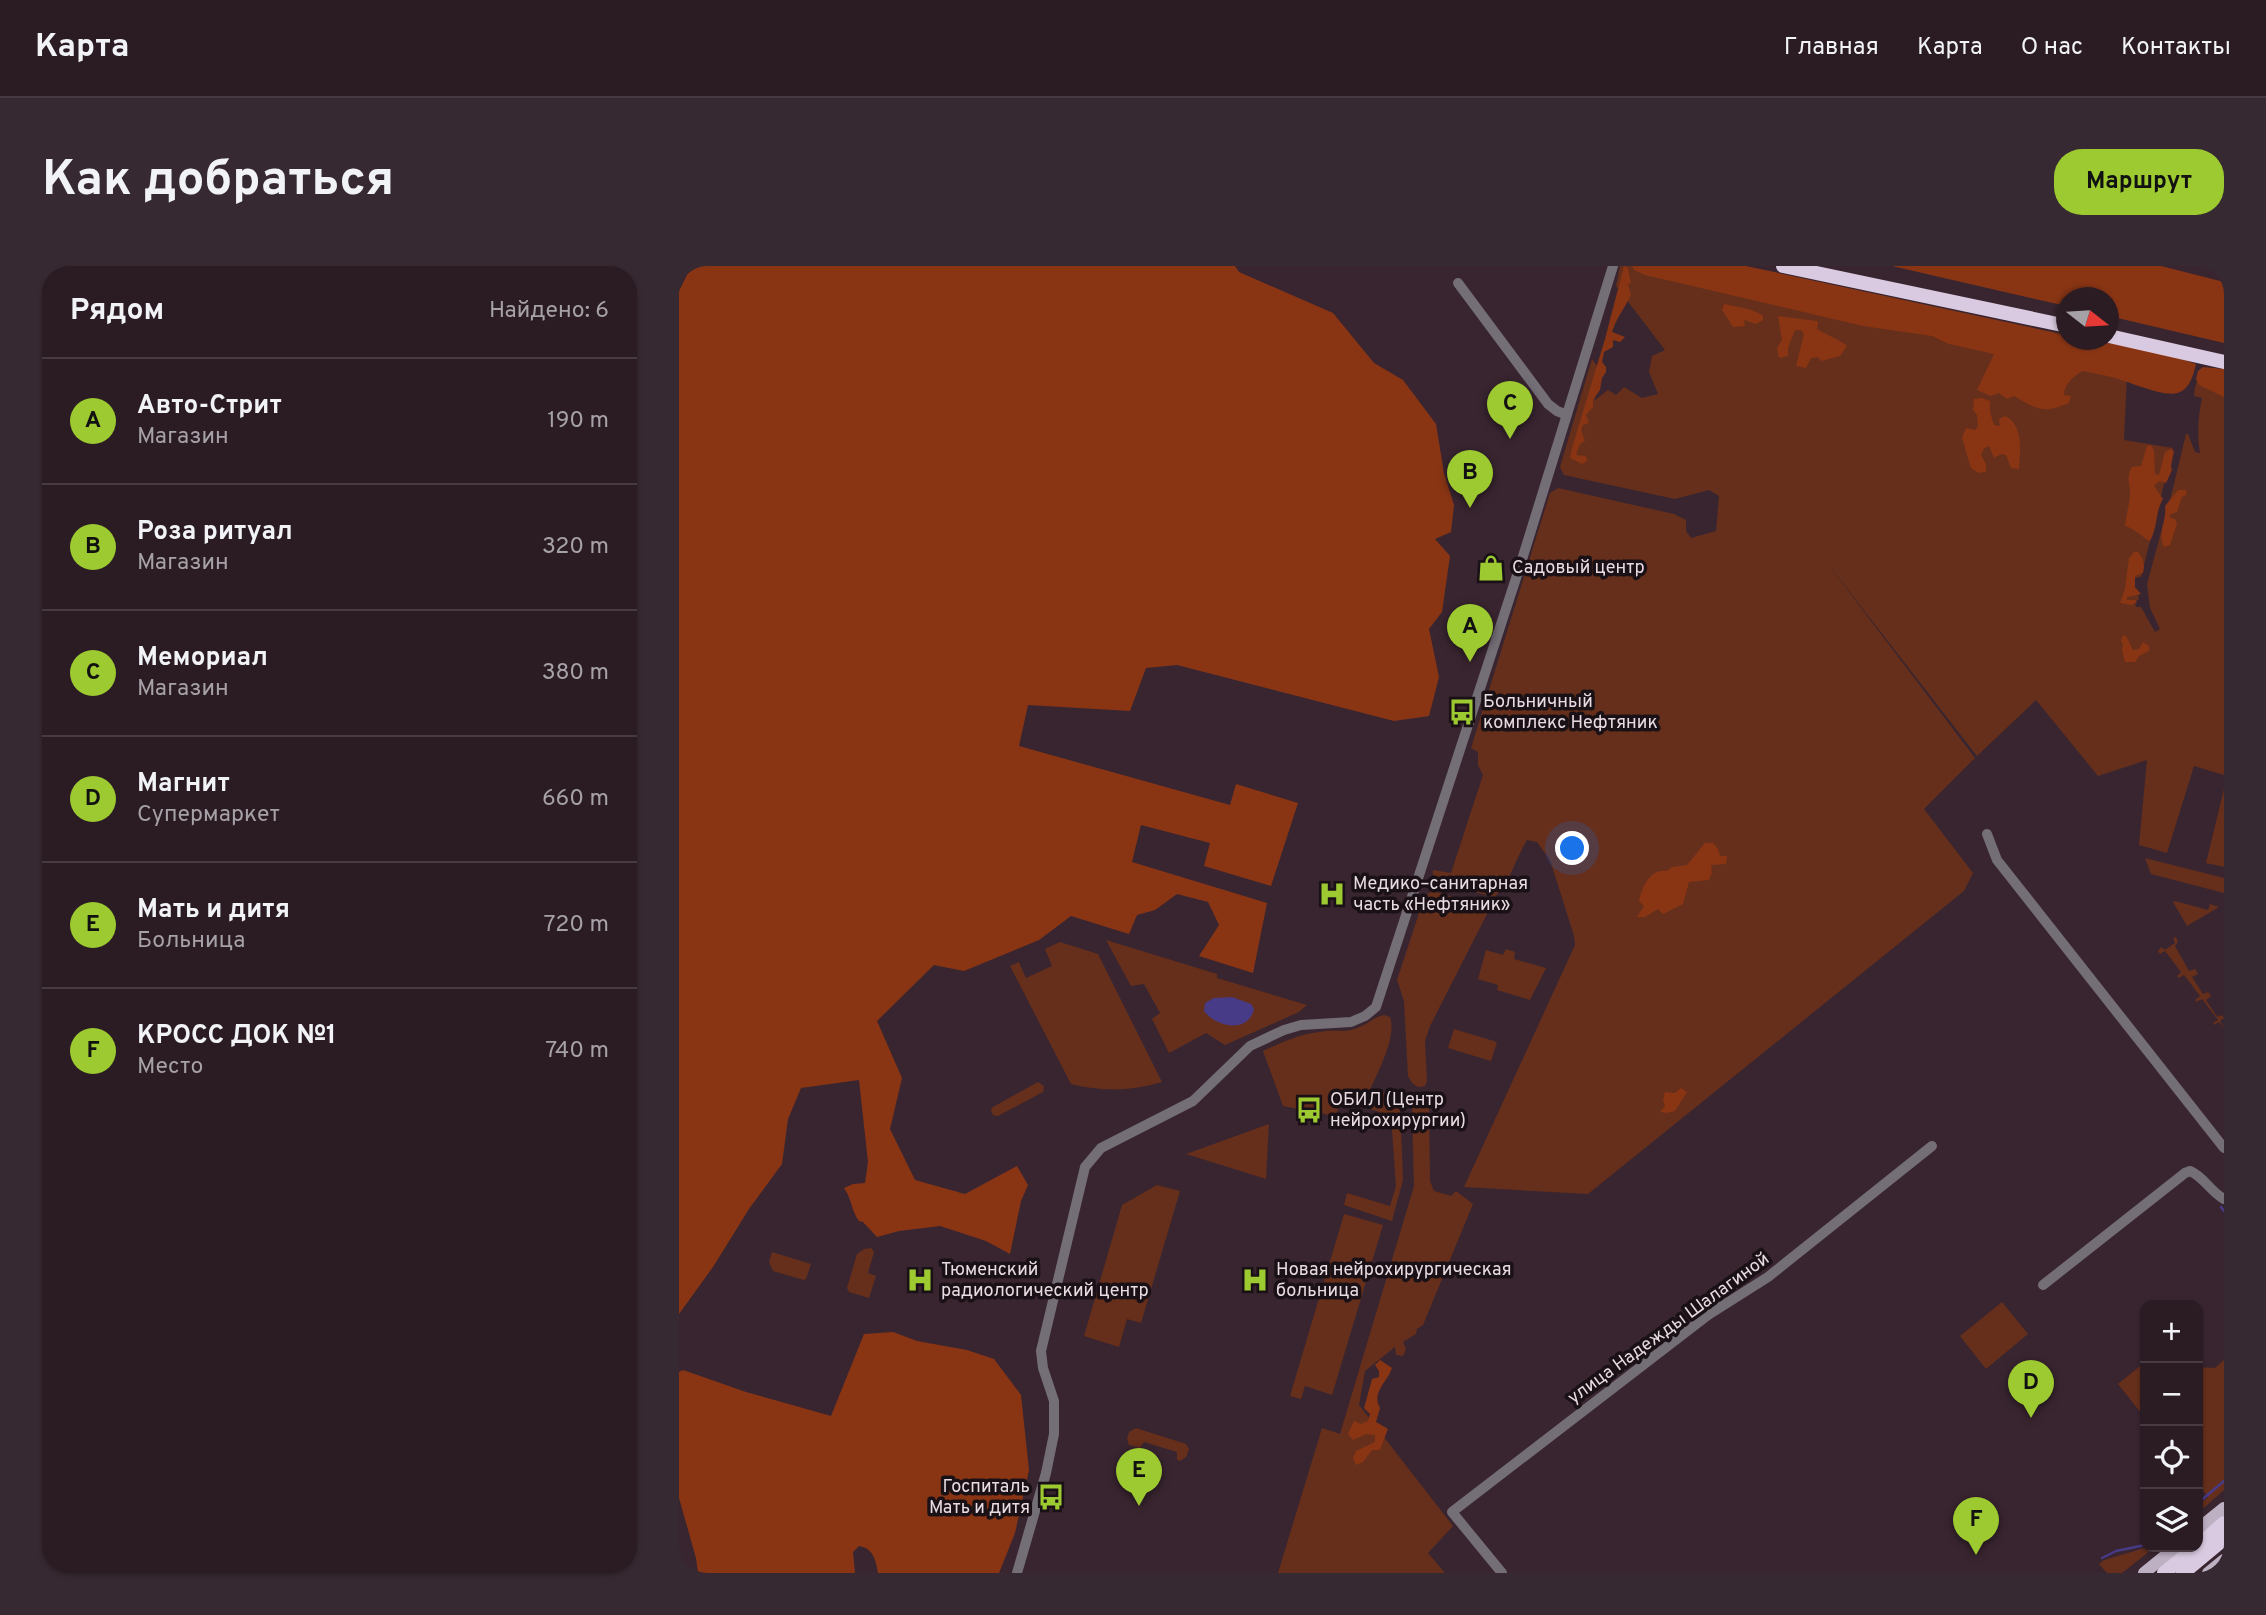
<!DOCTYPE html>
<html lang="ru">
<meta charset="utf-8">
<style>
body{margin:0;font-family:Overpass,sans-serif;background:#372931;color:#f1f3f6}
.controls{position:absolute;right:21px;bottom:21px;display:grid;overflow:hidden;border-radius:14px;box-shadow:0 2px 5px #0004}
.controls button{width:63px;height:63px;display:grid;place-items:center;padding:0;border:0;border-bottom:2px solid #473a41;background:#2b1c24;color:#f1f3f6;font:35px sans-serif}
.compass{position:absolute;left:1377px;top:21px;width:63px;height:63px;border-radius:50%;background:#2b1c24;box-shadow:0 2px 5px #0004;rotate:107deg}
.you{position:absolute;left:894px;top:583px;width:24px;height:24px;margin:-18px;border:5px solid #fff;border-radius:50%;background:#1a73e8;box-shadow:0 0 0 10px #1a73e833}
.badge{display:grid;place-items:center;width:46px;height:46px;border-radius:50%;background:#9dca30;color:#111;font-size:23px;font-weight:700}
.pin{position:absolute;translate:-50% -58px;filter:drop-shadow(0 2px 4px #0008)}
.pin::after{content:'';position:absolute;top:37px;width:24px;height:21px;background:inherit;clip-path:polygon(0 0,100% 0,50% 100%)}
.list{margin:0;padding:0;list-style:none}
h2{display:flex;justify-content:space-between;align-items:center;height:91px;margin:0;padding:0 28px;font-size:30px}
h2 small{font-size:23px;font-weight:400;color:#a6a1a6}
.list li{display:grid;grid-template-columns:46px 1fr auto;gap:21px;align-items:center;box-sizing:border-box;height:126px;padding:0 28px;border-top:2px solid #473a41}
.list b{display:block;font-size:26px;white-space:nowrap}
.list p{margin:0;font-size:23px;white-space:nowrap;color:#a6a1a6}
.list em{font-size:23px;font-style:normal;color:#a6a1a6}
.icon{flex:none;width:38px;height:38px;fill:none;stroke:currentColor;stroke-width:2;stroke-linecap:round;stroke-linejoin:round}
.map{position:relative;flex:none;width:1545px;height:1307px;overflow:hidden;border-radius:28px}
header{display:flex;align-items:center;gap:42px;box-sizing:border-box;height:98px;padding:0 35px;background:#2b1c24;border-bottom:2px solid #473a41}
header strong{font-size:33px}
nav{display:flex;gap:38px;margin-inline-start:auto;font-size:24px}
.intro{display:flex;align-items:center;justify-content:space-between;box-sizing:border-box;height:168px;padding:0 42px}
h1{margin:0;font-size:49px}
.button{padding:18px 32px;border-radius:28px;background:#9dca30;color:#111;font-size:24px;font-weight:700}
main{display:flex;gap:42px;padding:0 42px}
aside{flex:1;background:#2b1c24;border-radius:28px;box-shadow:0 2px 5px #0004}
.map>svg:first-child{display:block}
.green{fill:#652f1b}
.forest{fill:#893514}
.water{fill:#473b88}
.lines{fill:none;stroke-linecap:round;stroke-linejoin:round}
.stream{stroke:#473b88;stroke-width:2.5}
.minor{stroke:#746e77;stroke-width:10}
.major{stroke:#bdb0c3;stroke-width:12}
.highway{stroke:#d9cae1;stroke-width:14}
.labels{text-anchor:middle;dominant-baseline:central;stroke-width:7;stroke-linejoin:round;paint-order:stroke}
.poi-label{font-size:18px;fill:#e8dbe2;stroke:#1a1116;text-anchor:start}
.street-label{font-size:18px;fill:#e8dbe2;stroke:#1a1116}
</style>
<header>
<strong>Карта</strong>
<nav><a>Главная</a><a>Карта</a><a>О нас</a><a>Контакты</a></nav>
</header>
<div class="intro"><h1>Как добраться</h1><a class="button">Маршрут</a></div>
<main>
<aside>
<h2>Рядом<small>Найдено: 6</small></h2>
<ul class="list">
<li><span class="badge">A</span><div><b>Авто-Стрит</b><p>Магазин</p></div><em>190 m</em></li>
<li><span class="badge">B</span><div><b>Роза ритуал</b><p>Магазин</p></div><em>320 m</em></li>
<li><span class="badge">C</span><div><b>Мемориал</b><p>Магазин</p></div><em>380 m</em></li>
<li><span class="badge">D</span><div><b>Магнит</b><p>Супермаркет</p></div><em>660 m</em></li>
<li><span class="badge">E</span><div><b>Мать и дитя</b><p>Больница</p></div><em>720 m</em></li>
<li><span class="badge">F</span><div><b>КРОСС ДОК №1</b><p>Место</p></div><em>740 m</em></li>
</ul>
</aside>
<div class="map">
<svg width="1545" height="1307" viewBox="0 0 1545 1307">
<rect width="100%" height="100%" fill="#392530"/>
<path class="green" d="M941,0H1064L1388,74L1448,109L1445,174L1494,182L1462,311L1455,312L1454,322L1459,326L1460,333L1456,336L1457,341H1462L1476,366L1481,363L1471,342L1468,318L1493,226L1507,168H1509L1516,186L1521,187C1518,168 1519,151 1523,132L1515,130L1516,121L1520,110L1545,103V509L1515,500L1488,587L1460,579L1468,494L1419,510L1357,434L1298,490L1145,293L1296,492L1245,543L1294,607L1285,625L909,928L785,921L896,679L895,670L871,594L858,576L848,574C839,588 827,625 814,631L757,615L754,608V604L772,607L804,509L799,499V486L792,482L871,227L879,222L995,248L1007,254V265L1012,272L1037,265L1040,230L1030,224L996,233L885,209L881,201L913,93L923,107L915,126L916,134L929,124L937,129L945,121L963,132L979,128L970,106L973,90L986,84L937,20Z
M1545,523V601L1527,597Z
M1466,592L1545,612V627L1472,608Z
M754,625L805,640L808,648L751,760L746,775L748,815L746,820C737,823 733,818 729,810L725,735L718,714L746,629Z
M1496,635L1529,644L1531,638L1540,641L1508,660L1494,636Z
M1497,671L1499,676L1496,680L1510,705L1516,703L1519,708L1513,711L1524,728L1529,726L1532,730L1527,734L1538,751L1543,749L1545,752L1541,755L1545,762L1540,756L1535,759L1534,757L1539,754L1523,733L1517,736L1516,734L1521,730L1505,709L1500,712L1498,710L1502,706L1486,685L1481,688L1479,685L1482,681L1486,684L1496,677L1494,672Z
M427,674L538,708V712L628,739L620,746L546,779L527,767L490,787L473,753L481,747L465,718L452,720Z
M381,676L419,688L483,816C453,825 423,826 392,818L331,700L340,696L347,712L373,700L366,683Z
M827,683L836,686L835,693L867,702L851,734L818,724L819,719L799,713L807,684L824,689Z
M705,749L711,751C718,771 699,805 691,824L682,828L665,823L657,850L634,846V843L627,841L625,844L604,840L584,785C605,775 624,767 647,765C656,764 666,766 675,763C687,760 694,751 705,749Z
M775,763L818,776L812,795L769,782Z
M359,816L365,820L364,826L319,850L314,849L312,844L314,841Z
M707,825C716,827 719,828 721,837L724,914L713,955L665,939L668,927L711,940L717,920L712,850L692,843L698,830Z
M741,833L746,835L750,841L751,915L755,925L772,930L777,925L794,938L744,1059L738,1063L737,1068L724,1076L727,1083L724,1090L717,1089L716,1081L686,1105L680,1139L774,1260L749,1287L766,1307H599L643,1162L661,1168L735,920L733,846L734,840Z
M590,858L587,913L507,888Z
M478,919L501,925L462,1057L448,1053L440,1081L405,1070L443,939Z
M665,948L704,959L653,1129L626,1120L622,1133L611,1130Z
M185,983L192,982L195,986L189,1007L197,1010L190,1032L170,1026L168,1022L178,988Z
M93,986L132,998L127,1013L125,1014L94,1005L90,996Z
M1323,1036L1349,1068L1307,1103L1281,1070Z
M1545,1094V1224L1519,1247V1240L1529,1231L1519,1218V1101L1536,1102Z
M1466,1096V1152L1439,1118Z
M457,1162L507,1178L510,1183L507,1191L501,1195L498,1194V1186L465,1176L461,1182L450,1179L448,1173L450,1166Z
M1469,1281H1476L1443,1307H1428L1420,1298L1425,1294Z"/>
<path class="forest" d="M20,0H556L560,6L654,47L695,97L724,114L757,158L765,207L775,239L772,266L756,273L771,290L763,346L750,363L760,411L750,450L715,455L498,399L467,402L451,445L349,439L340,480L551,539L557,518L619,537L592,620L525,600L531,577L462,559L453,596L588,637L574,707L520,690L540,659L529,636L498,628L476,644L458,649L450,668L392,650L360,674L285,705L255,699L198,755L223,812L211,863L236,914L286,928L338,900L349,919L342,935L331,988L307,975L261,960L220,965L198,971L184,956L180,955C172,944 173,933 165,922L174,918L186,917L189,896L180,814L122,822L109,853L103,898L70,943L34,1001L0,1048V25L9,7Z
M945,0L949,2L952,17L949,18L952,29C946,42 937,52 933,66L946,71L941,76L934,74V81L925,86L923,96L927,101V106L923,112L921,124L914,134V141L907,149L910,157L904,159L902,164L906,175L901,178L897,189L907,190L908,195L903,198L891,192L893,182L926,73Z
M953,0H1067L1387,69L1388,74C1426,74 1481,84 1517,98C1515,107 1511,122 1501,126C1488,133 1451,116 1436,112C1426,109 1414,107 1403,105C1395,111 1385,117 1385,129L1392,130L1390,137C1363,148 1360,144 1335,130L1328,133L1320,127L1312,130L1298,124L1315,88L1270,78L1253,70L1184,60L966,9L955,4Z
M1213,0H1482L1545,16V77L1430,50V32H1388L1387,40Z
M1045,38C1057,41 1074,42 1084,50V54L1077,58L1065,54L1066,60L1054,61L1043,44Z
M1099,50L1138,55L1139,57L1138,63C1143,66 1166,77 1168,80L1161,90L1142,95L1139,91L1132,92L1127,102L1117,100L1125,68L1122,64H1116L1109,82V90L1100,92L1098,82L1103,74Z
M1524,101L1545,103V131L1520,119L1517,113L1519,105Z
M1303,132L1311,135V146L1315,159L1321,160L1320,153L1326,150C1345,159 1341,185 1340,203L1332,202L1327,189L1322,188L1315,192L1310,180L1305,182L1302,189L1307,198V206L1300,207L1292,202L1283,172L1287,162L1296,164L1299,160L1298,149L1294,144L1295,133Z
M1472,179L1475,185L1476,208L1480,209L1486,186L1492,183L1495,185L1492,200L1493,204L1487,217L1480,215L1475,220L1484,233C1476,246 1479,261 1471,275C1461,270 1457,263 1446,260C1447,250 1450,240 1451,230C1452,219 1446,213 1453,201L1462,200L1468,180Z
M1499,224H1507V229L1503,231L1498,246L1492,248L1490,251L1496,253L1498,258L1491,279L1485,281C1478,267 1488,255 1486,240Z
M1455,286H1459C1465,293 1466,299 1464,307L1456,310V321L1462,328L1448,331V334H1456L1458,336L1453,339L1441,337L1446,323L1450,292Z
M1444,369L1447,370L1454,384L1460,383L1464,376L1470,380V385L1460,390L1456,396H1446L1443,385L1444,378L1442,375Z
M1026,577H1034L1039,583L1041,590H1048L1047,598L1032,599L1033,606L1030,614L1010,616L1004,638L984,648L979,643L966,651H958L965,640L960,635C963,621 971,602 988,605L993,601L1008,599Z
M1002,822L1008,826L996,845L988,847L981,846L986,840L984,834L986,826L996,827Z
M214,1066L238,1075L288,1084L315,1093L342,1129L350,1204L336,1267L320,1307H199C197,1294 194,1282 180,1280L174,1286L176,1307H19L17,1292L0,1232V1106L4,1104L67,1126L152,1150L185,1068Z
M701,1094L713,1102C708,1117 692,1126 701,1142L697,1156L709,1163L701,1184H693L684,1196L677,1199L674,1192L677,1185L696,1176V1169L687,1168L674,1174L669,1168L675,1155L682,1158L689,1155L691,1148L685,1142L693,1113L700,1111V1105L696,1099Z"/>
<path class="water" d="M553,731L572,738L575,743C569,768 537,761 525,745L526,737L535,732Z"/>
<g class="lines">
<path class="stream" d="M1542,941L1545,945
M1519,1237L1545,1215
M1423,1292L1437,1285L1466,1279"/>
<path class="minor" d="M779,17L869,138L878,145L888,149
M1308,568L1318,594L1545,882
M1364,1019L1506,907L1511,905C1524,910 1532,926 1545,933
M338,1307L367,1207L375,1168V1135L364,1102L362,1085L406,901L422,882L514,835L571,780L605,764L622,759L672,756L686,750L697,741L841,300L934,0
M823,1307L773,1246L1029,1049L1089,1011L1253,880"/>
<path class="major" d="M1519,1263L1545,1242
M1465,1307L1497,1281
M1529,1307L1545,1294"/>
<path class="highway" d="M1104,0L1388,60
M1430,70L1545,96
M1519,1280L1545,1257
M1485,1307L1517,1281
M1504,1307L1545,1273"/>
</g>
<defs>
<g id="shop-bare" transform="scale(2.1)"><path d="M-5-2.5h2.3a2.7 3.5 0 0 1 5.4 0H5L5.5 6h-11ZM-1.5-2.5h3a1.5 2.3 0 0 0-3 0Z" fill="#9dca30" stroke="#1a1116" stroke-width="2.5" paint-order="stroke"/></g>
<g id="bus-bare" transform="scale(2.1)"><path d="M-5-6H5V4H4V6H2V4H-2V6H-4V4H-5ZM-3.5-4V0h7V-4ZM-3.5 1.2v1.5H-2V1.2ZM2 1.2v1.5H3.5V1.2Z" fill="#9dca30" stroke="#1a1116" stroke-width="2.5" paint-order="stroke"/></g>
<g id="hospital-bare" transform="scale(2.1)"><path d="M-5-5h3v3.5h4V-5h3V5h-3V1.5h-4V5h-3Z" fill="#9dca30" stroke="#1a1116" stroke-width="2.5" paint-order="stroke"/></g>
</defs>
<g fill-rule="evenodd">
<use href="#shop-bare" x="812" y="302"/>
<use href="#bus-bare" x="783" y="446"/>
<use href="#hospital-bare" x="653" y="628"/>
<use href="#bus-bare" x="630" y="844"/>
<use href="#hospital-bare" x="241" y="1014"/>
<use href="#hospital-bare" x="576" y="1014"/>
<use href="#bus-bare" x="372" y="1231"/>
</g>
<g class="labels">
<g class="poi-label">
<text x="833" y="302">Садовый центр</text>
<text x="804" y="436">Больничный<tspan x="804" dy="21">комплекс Нефтяник</tspan></text>
<text x="674" y="618">Медико–санитарная<tspan x="674" dy="21">часть «Нефтяник»</tspan></text>
<text x="651" y="834">ОБИЛ (Центр<tspan x="651" dy="21">нейрохирургии)</tspan></text>
<text x="262" y="1004">Тюменский<tspan x="262" dy="21">радиологический центр</tspan></text>
<text x="597" y="1004">Новая нейрохирургическая<tspan x="597" dy="21">больница</tspan></text>
<text x="351" y="1221" text-anchor="end">Госпиталь<tspan x="351" dy="21">Мать и дитя</tspan></text>
</g>
<g class="street-label">
<text transform="translate(990 1063) rotate(-36)">улица Надежды Шалагиной</text>
</g>
</g>
</svg>
<div class="controls">
<button>+</button>
<button>−</button>
<button><svg class="icon" aria-label="locate" viewBox="0 0 24 24"><circle cx="12" cy="12" r="6"/><path d="M12 2v4M12 18v4M2 12h4M18 12h4"/></svg></button>
<button><svg class="icon" aria-label="layers" viewBox="0 0 24 24"><path d="M12 4l9 5-9 5-9-5zM3 14l9 5 9-5"/></svg></button>
</div>
<svg class="compass" viewBox="-18 -18 36 36"><path d="M0-13l5 13h-10z" fill="#e53935"/><path d="M0 13l5-13h-10z" fill="#a6a1a6"/></svg>
<div class="you"></div>
<div class="pin badge" style="left:791px;top:396px">A</div>
<div class="pin badge" style="left:791px;top:242px">B</div>
<div class="pin badge" style="left:831px;top:173px">C</div>
<div class="pin badge" style="left:1352px;top:1152px">D</div>
<div class="pin badge" style="left:460px;top:1240px">E</div>
<div class="pin badge" style="left:1297px;top:1289px">F</div>
</div>
</main>
